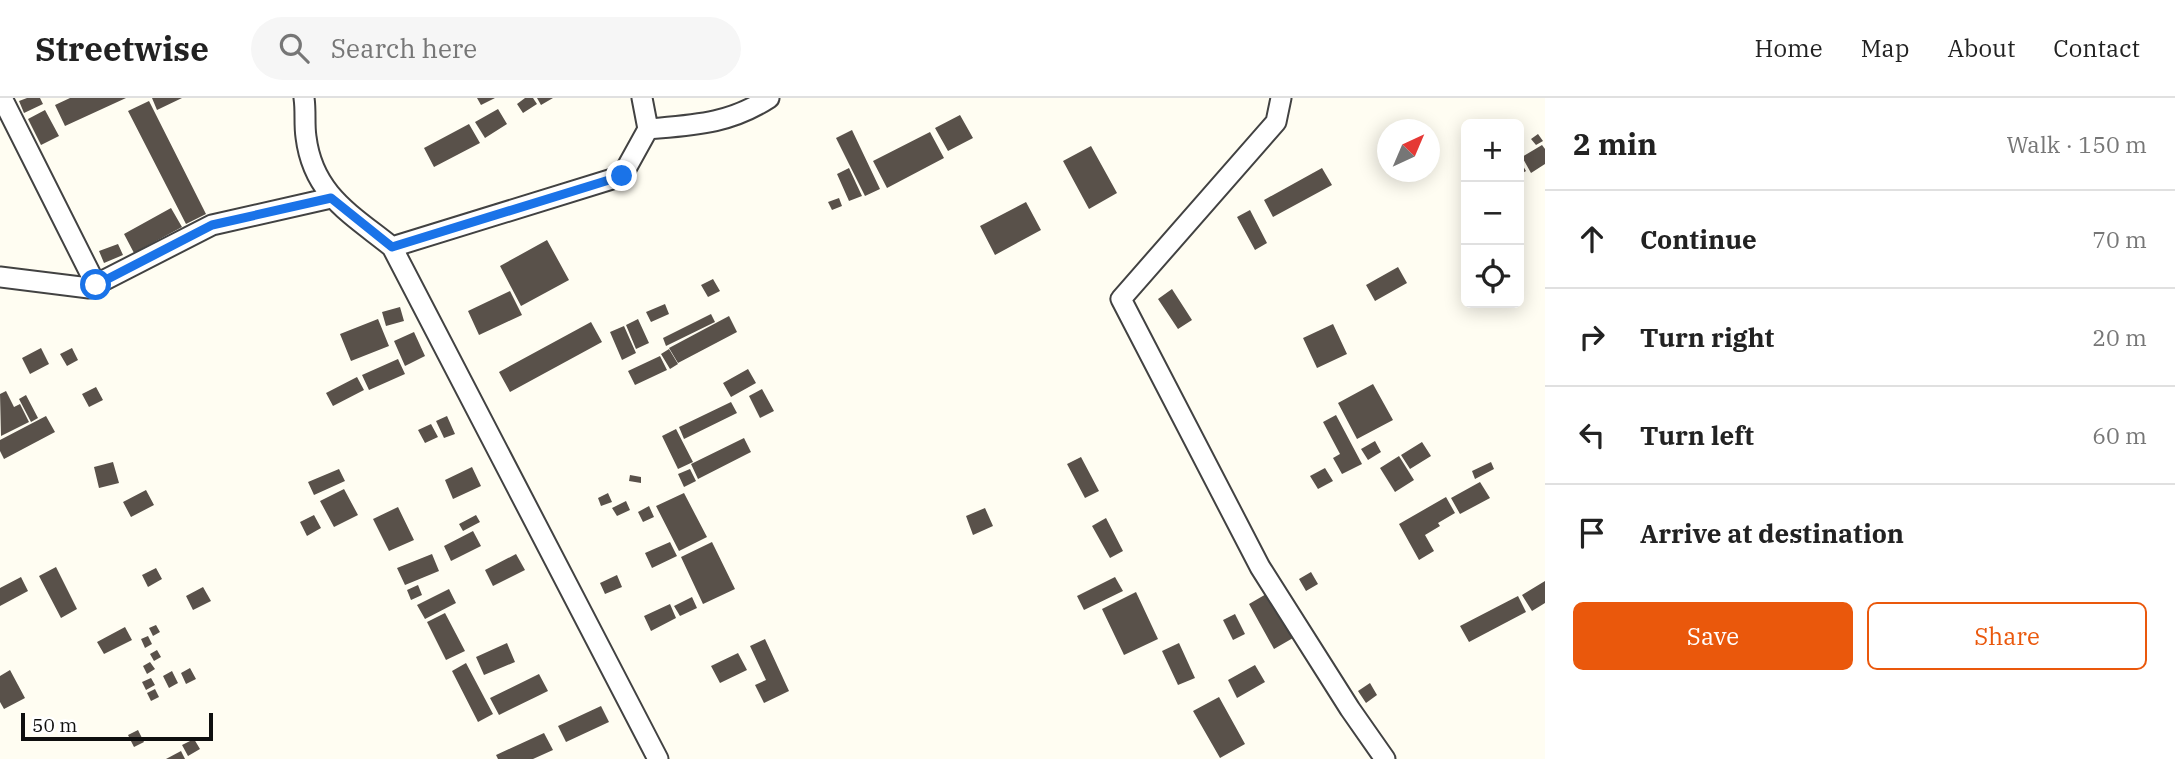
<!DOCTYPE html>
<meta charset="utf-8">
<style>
body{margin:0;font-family:"IBM Plex Serif",serif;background:#f6f6f6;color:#222}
.controls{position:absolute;right:21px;top:21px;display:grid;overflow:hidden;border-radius:10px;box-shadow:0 4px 18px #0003}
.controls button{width:63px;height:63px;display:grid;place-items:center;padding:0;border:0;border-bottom:2px solid #e0e0e0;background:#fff;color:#222;font:35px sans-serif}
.compass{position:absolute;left:1377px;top:21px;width:63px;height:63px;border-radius:50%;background:#fff;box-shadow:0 4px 18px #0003;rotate:44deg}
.scale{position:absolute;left:21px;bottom:18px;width:192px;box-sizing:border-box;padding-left:7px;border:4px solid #0f0f0f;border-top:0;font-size:19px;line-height:24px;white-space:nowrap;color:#0f0f0f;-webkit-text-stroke:5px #fff;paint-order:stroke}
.stop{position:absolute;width:21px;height:21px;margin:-16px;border:5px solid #1a73e8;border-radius:50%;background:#fff}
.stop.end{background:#1a73e8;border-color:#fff;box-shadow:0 2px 7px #0008}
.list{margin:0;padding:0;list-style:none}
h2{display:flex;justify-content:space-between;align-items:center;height:91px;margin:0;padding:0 28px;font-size:30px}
h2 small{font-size:23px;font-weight:400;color:#767676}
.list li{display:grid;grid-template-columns:46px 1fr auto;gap:21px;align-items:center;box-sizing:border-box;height:98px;padding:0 28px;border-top:2px solid #e0e0e0}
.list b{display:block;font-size:26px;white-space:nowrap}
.list em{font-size:23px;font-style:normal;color:#767676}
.actions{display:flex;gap:14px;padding:21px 28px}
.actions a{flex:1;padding:16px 0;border:2px solid #ea580c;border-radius:10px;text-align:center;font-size:24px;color:#ea580c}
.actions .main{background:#ea580c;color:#fff}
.icon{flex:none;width:38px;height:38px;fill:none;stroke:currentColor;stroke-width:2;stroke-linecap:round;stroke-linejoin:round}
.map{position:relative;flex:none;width:1545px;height:661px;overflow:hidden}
header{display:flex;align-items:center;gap:42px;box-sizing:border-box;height:98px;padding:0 35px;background:#fff;border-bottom:2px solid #e0e0e0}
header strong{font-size:33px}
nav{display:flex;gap:38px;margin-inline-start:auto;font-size:24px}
.search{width:490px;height:63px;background:#f6f6f6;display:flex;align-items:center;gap:18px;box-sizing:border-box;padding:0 24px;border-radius:38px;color:#767676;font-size:26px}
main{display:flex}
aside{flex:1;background:#fff}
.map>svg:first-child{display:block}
.building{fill:#59514a}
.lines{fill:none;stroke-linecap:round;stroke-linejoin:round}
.minor-casing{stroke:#424242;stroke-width:23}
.minor{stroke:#fff;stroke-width:19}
.route{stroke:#1a73e8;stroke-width:9}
</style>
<header>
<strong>Streetwise</strong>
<div class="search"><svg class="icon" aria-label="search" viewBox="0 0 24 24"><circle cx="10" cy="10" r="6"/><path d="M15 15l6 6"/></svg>Search here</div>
<nav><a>Home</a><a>Map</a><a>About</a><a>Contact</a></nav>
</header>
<main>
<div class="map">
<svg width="1545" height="661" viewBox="0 0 1545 661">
<rect width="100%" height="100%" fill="#fffdf2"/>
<path class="building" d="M27,0H40L43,6L24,15L19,3Z
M70,0H126L65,28L55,7Z
M152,0H182L157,12Z
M477,0H495L481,7Z
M525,0H533L537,6L523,15L517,6Z
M537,0H553L541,7Z
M149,3L206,116L186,126L128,13Z
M498,11L507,26L485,40L475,24Z
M45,12L59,38L41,47L28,21Z
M960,17L973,40L948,53L935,30Z
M469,26L480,45L434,69L424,50Z
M852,32L880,91L865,98L836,40Z
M930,34L944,60L887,90L873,63Z
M1538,36L1543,43L1536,47L1531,41Z
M1542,47L1545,51V66L1531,75L1522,59Z
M1091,48L1117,95L1089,111L1063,63Z
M1519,61L1526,73L1519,77Z
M849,70L862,98L849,103L837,76Z
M1322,70L1332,87L1273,119L1264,102Z
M839,100L842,108L832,112L828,104Z
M1026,104L1041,132L995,157L980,128Z
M171,110L182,129L134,155L124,136Z
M1250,112L1267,145L1255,152L1237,119Z
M547,142L569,182L521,208L500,168Z
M118,146L123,157L104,165L99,153Z
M1398,169L1407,185L1375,203L1366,187Z
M713,181L720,193L708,199L701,187Z
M1172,191L1192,222L1178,231L1158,201Z
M510,193L522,217L479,237L468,213Z
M665,206L669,216L651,224L646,214Z
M400,209L404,223L386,228L382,214Z
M711,216L715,224L666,248L663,240Z
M729,218L737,234L678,265L669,250Z
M378,221L389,248L351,263L340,236Z
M638,221L649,245L636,251L626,227Z
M591,224L602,244L510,294L499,274Z
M1333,226L1347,256L1317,270L1303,240Z
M624,228L636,255L622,262L610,234Z
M414,234L425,258L405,268L394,243Z
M41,250L49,266L30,276L22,260Z
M72,250L78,262L67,268L60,256Z
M669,251L678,266L670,271L661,256Z
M660,258L667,272L635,287L628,273Z
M398,261L405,276L369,292L362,277Z
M748,271L756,285L731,299L723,285Z
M357,279L364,292L333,308L326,295Z
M1373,286L1393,322L1357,341L1338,305Z
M96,289L103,302L89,309L82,296Z
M762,291L774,313L760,320L749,298Z
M6,293L14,309L20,306L29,324L1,338L0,296Z
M26,297L38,320L31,324L19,301Z
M731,304L737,315L684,341L679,329Z
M1336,317L1362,366L1342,376L1333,360L1340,356L1323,324Z
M46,318L55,334L4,361L0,353V342Z
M447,318L455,336L444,340L436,323Z
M431,326L438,339L425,345L418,332Z
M676,331L693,364L678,371L662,338Z
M744,340L751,354L698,381L691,366Z
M1375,343L1381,354L1368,362L1361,351Z
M1422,344L1431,358L1410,371L1401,357Z
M1399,358L1414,382L1395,394L1380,370Z
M1081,359L1099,393L1085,400L1067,366Z
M113,364L119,385L99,390L94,369Z
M1491,364L1494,371L1475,381L1472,373Z
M472,369L481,388L453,401L445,382Z
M1325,370L1333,383L1318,391L1310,378Z
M339,371L345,383L314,397L308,384Z
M690,371L696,383L684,389L678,376Z
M630,377L641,379V385L629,383Z
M1480,384L1490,400L1460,416L1451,400Z
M344,391L358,417L334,429L320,403Z
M146,392L154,407L131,419L123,404Z
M608,395L612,404L601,408L598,400Z
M684,395L707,439L679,453L656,408Z
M1446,399L1455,415L1438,425L1440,428L1425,437L1434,453L1419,462L1399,426Z
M626,403L630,412L617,418L612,410Z
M649,408L654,419L643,424L638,414Z
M398,409L414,442L389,453L373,421Z
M985,410L993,428L973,437L966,418Z
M314,417L321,430L307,438L300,424Z
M476,417L480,424L463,433L459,426Z
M1106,420L1123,453L1110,460L1092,428Z
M473,433L481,448L451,463L444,448Z
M670,444L677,458L652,470L645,455Z
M712,444L735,491L703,506L681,459Z
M432,456L439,473L405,487L397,470Z
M516,456L525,472L493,488L485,472Z
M56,469L77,511L61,520L39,478Z
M156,470L162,481L148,489L142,477Z
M1311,474L1318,486L1306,493L1299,481Z
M617,477L622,489L605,496L600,485Z
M21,479L28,493L0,508V490Z
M1115,479L1123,493L1084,512L1077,498Z
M1545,483V505L1532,513L1522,497Z
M418,487L422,497L411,502L407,492Z
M203,489L211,503L193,512L186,498Z
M449,491L456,505L425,521L417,507Z
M1136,494L1158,541L1124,557L1102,511Z
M1268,495L1293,540L1274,551L1249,506Z
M1518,498L1526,514L1469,544L1460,528Z
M692,499L697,510L680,518L674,508Z
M670,506L676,520L651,533L644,518Z
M445,515L465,553L446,562L427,524Z
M1235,516L1245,536L1233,542L1223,522Z
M156,527L160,534L153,538L149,530Z
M125,529L132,542L104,556L97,544Z
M148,538L152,546L145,550L141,541Z
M765,541L789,593L764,605L755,587L766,582L750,548Z
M507,545L515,564L484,577L476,559Z
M1179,545L1195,580L1178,587L1162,553Z
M157,552L161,559L154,563L150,556Z
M738,555L747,572L720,585L711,568Z
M150,564L155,571L147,576L143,568Z
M466,565L493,616L478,624L452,573Z
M1255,567L1265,584L1237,600L1228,582Z
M190,570L196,581L186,586L181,575Z
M10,572L25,600L4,611L0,604V578Z
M172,573L178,585L169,590L163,578Z
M539,576L548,593L499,617L490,600Z
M151,580L155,587L146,592L142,584Z
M1370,585L1377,597L1366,605L1358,593Z
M155,591L159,599L151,603L147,595Z
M1219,599L1245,646L1220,660L1193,613Z
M601,608L609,624L566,644L558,628Z
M138,632L144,644L134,649L128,637Z
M544,635L553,652L533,661H498L496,657Z
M194,641L200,651L188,658L182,647Z
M181,653L185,661H166Z"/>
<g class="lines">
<g class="minor-casing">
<path id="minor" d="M2,0L96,187
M304,0C306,13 304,26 306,39C313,96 351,116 392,149L658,661
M1281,0L1276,24L1121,201L1260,469L1350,611L1385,661
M648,31C694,27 729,26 769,0
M392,149L622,78L648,31L642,0
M0,179L89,190L212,127L331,100"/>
</g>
<use href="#minor" class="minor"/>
</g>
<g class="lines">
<path class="route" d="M96,187L212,127L331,100L392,149L622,78"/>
</g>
</svg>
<div class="controls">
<button>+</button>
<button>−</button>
<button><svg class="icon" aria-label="locate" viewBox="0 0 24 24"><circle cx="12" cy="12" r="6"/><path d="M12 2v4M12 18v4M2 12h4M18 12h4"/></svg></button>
</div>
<svg class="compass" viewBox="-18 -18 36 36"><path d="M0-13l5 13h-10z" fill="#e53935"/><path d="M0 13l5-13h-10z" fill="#767676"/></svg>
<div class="scale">50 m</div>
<div class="stop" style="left:96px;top:187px"></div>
<div class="stop end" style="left:622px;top:78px"></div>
</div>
<aside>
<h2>2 min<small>Walk · 150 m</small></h2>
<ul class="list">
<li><svg class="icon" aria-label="ahead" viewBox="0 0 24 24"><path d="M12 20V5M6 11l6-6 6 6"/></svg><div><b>Continue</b></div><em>70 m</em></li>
<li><svg class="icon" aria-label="right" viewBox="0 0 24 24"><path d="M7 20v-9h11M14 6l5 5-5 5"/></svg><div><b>Turn right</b></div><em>20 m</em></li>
<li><svg class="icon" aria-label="left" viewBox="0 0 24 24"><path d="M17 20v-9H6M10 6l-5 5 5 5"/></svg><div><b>Turn left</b></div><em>60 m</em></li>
<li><svg class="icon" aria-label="arrive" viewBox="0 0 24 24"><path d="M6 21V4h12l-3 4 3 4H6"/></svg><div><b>Arrive at destination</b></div></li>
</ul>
<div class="actions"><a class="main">Save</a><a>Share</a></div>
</aside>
</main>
